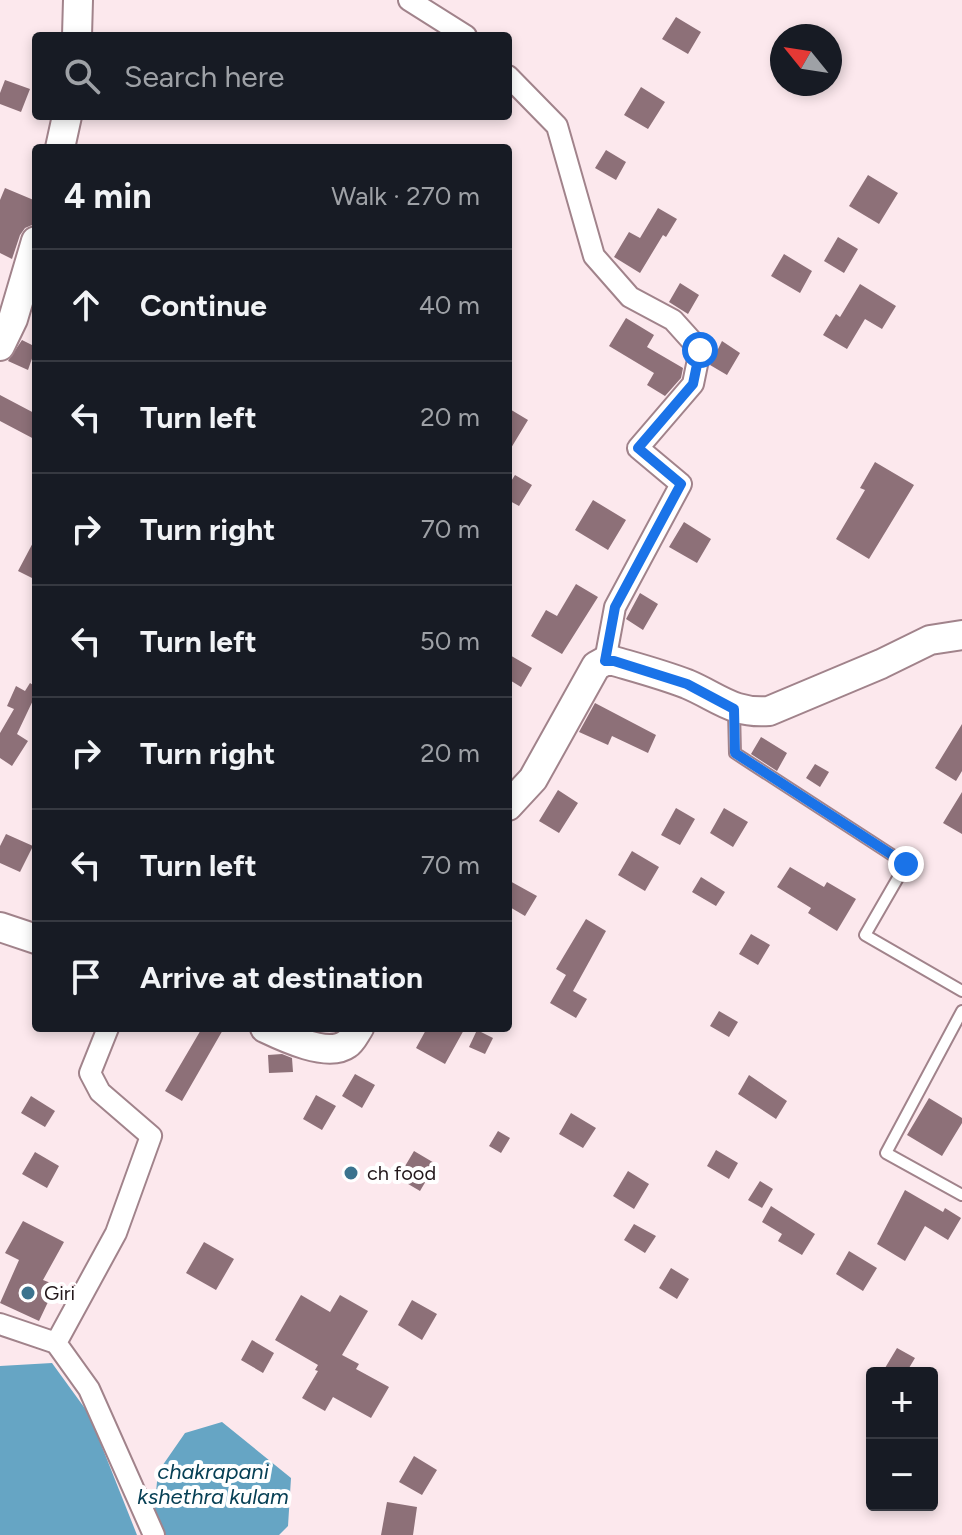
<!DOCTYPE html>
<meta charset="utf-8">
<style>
body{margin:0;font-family:Figtree,sans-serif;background:#20242c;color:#f1f3f6}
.controls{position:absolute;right:24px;bottom:24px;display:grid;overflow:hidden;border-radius:8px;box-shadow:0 4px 12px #0003}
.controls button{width:72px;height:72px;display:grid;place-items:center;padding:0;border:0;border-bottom:2px solid #363941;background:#171b24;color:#f1f3f6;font:40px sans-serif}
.compass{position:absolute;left:770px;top:24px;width:72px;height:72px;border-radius:50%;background:#171b24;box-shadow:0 4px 12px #0003;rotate:300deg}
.stop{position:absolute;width:24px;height:24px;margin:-18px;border:6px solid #1a73e8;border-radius:50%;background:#fff}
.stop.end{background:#1a73e8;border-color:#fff;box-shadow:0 2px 8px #0008}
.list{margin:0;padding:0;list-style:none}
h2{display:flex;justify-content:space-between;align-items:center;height:104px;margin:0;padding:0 32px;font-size:34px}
h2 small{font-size:26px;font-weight:400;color:#9ea1a6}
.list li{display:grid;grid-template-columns:52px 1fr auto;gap:24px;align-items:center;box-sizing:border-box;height:112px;padding:0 32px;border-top:2px solid #363941}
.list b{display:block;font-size:30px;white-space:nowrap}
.list em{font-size:26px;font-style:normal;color:#9ea1a6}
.icon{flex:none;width:44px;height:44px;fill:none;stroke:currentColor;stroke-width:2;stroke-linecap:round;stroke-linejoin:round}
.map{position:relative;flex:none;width:962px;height:1535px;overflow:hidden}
.search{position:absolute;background:#171b24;box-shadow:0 4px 12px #0003;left:32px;top:32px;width:480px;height:88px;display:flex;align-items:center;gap:20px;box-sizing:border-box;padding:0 28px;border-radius:8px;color:#9ea1a6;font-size:30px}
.panel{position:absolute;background:#171b24;box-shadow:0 4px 12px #0003;left:32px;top:144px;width:480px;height:888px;border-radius:8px}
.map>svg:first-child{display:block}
.water{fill:#66a5c4}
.building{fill:#8d7078}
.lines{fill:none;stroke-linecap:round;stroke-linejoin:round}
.service-casing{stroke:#a1838b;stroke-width:14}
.minor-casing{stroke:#a1838b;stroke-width:24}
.secondary-casing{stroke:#a1838b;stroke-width:32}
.service{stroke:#fff;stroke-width:10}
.minor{stroke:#fff;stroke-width:20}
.secondary{stroke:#fff;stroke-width:28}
.route{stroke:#1a73e8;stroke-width:10}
.poi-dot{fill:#3b738e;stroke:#fff;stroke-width:3}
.labels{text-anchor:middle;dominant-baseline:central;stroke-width:8;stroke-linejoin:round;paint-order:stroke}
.poi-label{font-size:20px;fill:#23181b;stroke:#fff;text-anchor:start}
.water-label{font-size:22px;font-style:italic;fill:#074055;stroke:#fff}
</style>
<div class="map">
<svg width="962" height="1535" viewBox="0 0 962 1535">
<rect width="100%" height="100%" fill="#fce8ed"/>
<path class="water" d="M52,1363L89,1414L137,1535H0V1366Z
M222,1422L291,1478L288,1526L279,1535H163L154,1512L158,1472L185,1433Z"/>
<path class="building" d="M676,17L701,32L688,54L662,39Z
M5,80L30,89L21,112L0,104V93Z
M641,87L665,102L648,129L624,115Z
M606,150L626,162L616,180L595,168Z
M868,175L898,193L879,224L849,206Z
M5,188L36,201V215L32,225L25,228L20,235L12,259L0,253V200Z
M658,208L677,219L666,237L663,235L640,273L614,257L629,232L640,238Z
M838,237L858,249L844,273L824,261Z
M784,254L812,271L800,293L771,276Z
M680,283L699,295L688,314L669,302Z
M860,284L896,306L882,329L865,319L847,349L823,335L836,314L840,317Z
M626,318L654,335L647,347L683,368L681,378L665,396L647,385L654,373L609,346Z
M22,340L36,347L28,370L8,361Z
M722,341L740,353L727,375L710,365Z
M0,395L36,414V440L0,421Z
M508,408L528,420L508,453Z
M875,462L914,485L869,559L836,539L865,490L860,488Z
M515,475L532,485L519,506L508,500V486Z
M593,500L626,520L608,550L575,530Z
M684,522L711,539L697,563L669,547Z
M36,537V580L18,571Z
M576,584L598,597L562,654L531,636L546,610L557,616Z
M640,593L658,604L643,630L626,619Z
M508,654L532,668L521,687L508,679Z
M30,683L36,687V694L17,734L28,741L12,766L0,758V733L14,709L7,706L16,686L25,691Z
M595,703L656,735L648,753L612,736L608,745L579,732Z
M962,724V771L956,781L935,768Z
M761,737L787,753L777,771L751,754Z
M815,764L829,772L820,787L806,778Z
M558,790L578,803L559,833L539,821Z
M962,792V834L943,823Z
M676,808L695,819L680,845L661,835Z
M724,808L748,822L733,847L710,833Z
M6,834L33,846L20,872L0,863V846Z
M632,851L659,867L645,891L618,875Z
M790,867L824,887L827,882L856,899L837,931L808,913L811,908L777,887Z
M701,877L725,892L716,906L692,892Z
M508,880L537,896L525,916L508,906Z
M586,919L606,931L573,991L587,999L576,1018L550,1003L566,975L556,969Z
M751,934L770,945L758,965L739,954Z
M719,1011L738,1022L729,1037L710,1026Z
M202,1028H224L182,1101L165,1091Z
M427,1028H465L445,1064L416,1048Z
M477,1030L493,1038L485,1054L469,1047Z
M282,1054L292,1058L293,1072L269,1073L268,1055Z
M355,1074L375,1085L362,1108L342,1096Z
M749,1075L787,1101L776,1119L738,1094Z
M316,1095L336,1106L322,1130L303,1119Z
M31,1096L55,1111L45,1127L21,1113Z
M929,1098L962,1118V1123L942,1156L907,1135Z
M571,1113L596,1128L583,1148L559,1134Z
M498,1131L510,1138L501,1153L489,1146Z
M716,1150L738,1163L729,1179L707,1166Z
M414,1151L436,1164L420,1191L398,1178Z
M35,1152L59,1166L47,1188L22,1174Z
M628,1171L649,1184L634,1209L613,1196Z
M760,1181L773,1189L762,1208L748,1200Z
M905,1190L943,1212L945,1208L961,1218L948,1240L925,1226L905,1261L877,1244Z
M771,1206L815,1234L802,1255L778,1241L782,1234L762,1222Z
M23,1221L64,1242L43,1280L56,1285L39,1321L0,1303L19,1260L5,1253Z
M634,1224L656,1236L645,1253L624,1240Z
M204,1242L234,1259L216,1290L186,1273Z
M849,1251L877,1268L863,1291L836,1274Z
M671,1268L689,1279L677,1299L659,1288Z
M301,1295L330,1312L340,1295L368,1311L342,1355L359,1364L356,1369L389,1387L371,1418L333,1397L325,1411L302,1398L318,1371L315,1370L318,1365L275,1340Z
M412,1300L437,1314L422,1340L398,1325Z
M252,1340L274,1353L263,1373L241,1360Z
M897,1348L915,1358L906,1373H893L885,1368Z
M414,1456L437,1470L422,1495L399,1482Z
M387,1502L417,1507L413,1535H381Z"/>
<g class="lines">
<g class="service-casing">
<path id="service" d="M734,711L735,753L906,864L865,935L962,991
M962,1011L886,1153L962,1195"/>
</g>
<g class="minor-casing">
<path id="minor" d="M409,0L466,36
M508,76L557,126L594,256L630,297L673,320L700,350L693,384L638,448L681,484L615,607L605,661
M108,1028L90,1073L100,1092L151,1136L116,1233L56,1343L89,1389L154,1535
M0,1324L56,1343"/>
</g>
<g class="secondary-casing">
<path id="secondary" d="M77,36L78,0
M60,148L67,116
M0,346L13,319L36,241
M508,806L533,779L596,666L605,661H614C638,668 664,675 687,684C718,697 733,714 769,711L881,664L930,640L962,635
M0,927L36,939
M265,1028C284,1037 328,1058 347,1044C352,1041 356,1032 359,1028"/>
</g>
<use href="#service" class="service"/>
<use href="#minor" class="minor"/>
<use href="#secondary" class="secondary"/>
</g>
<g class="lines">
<path class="route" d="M700,350L693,384L638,448L681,484L615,607L605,661H614L687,684L734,709L735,753L906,864"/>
</g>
<g class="poi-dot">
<circle cx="351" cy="1173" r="8"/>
<circle cx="28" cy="1293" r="8"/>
</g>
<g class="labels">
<g class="poi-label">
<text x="367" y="1173">ch food</text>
<text x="44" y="1293">Giri</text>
</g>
<g class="water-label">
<text x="213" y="1471">chakrapani<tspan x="213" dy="25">kshethra kulam</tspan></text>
</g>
</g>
</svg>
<div class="controls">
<button>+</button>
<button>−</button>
</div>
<svg class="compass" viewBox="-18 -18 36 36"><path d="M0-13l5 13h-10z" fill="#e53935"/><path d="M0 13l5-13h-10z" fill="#9ea1a6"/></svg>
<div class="stop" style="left:700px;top:350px"></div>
<div class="stop end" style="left:906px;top:864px"></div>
<div class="search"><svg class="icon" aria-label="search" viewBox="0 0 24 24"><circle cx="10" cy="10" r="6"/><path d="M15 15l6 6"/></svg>Search here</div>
<section class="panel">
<h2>4 min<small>Walk · 270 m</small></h2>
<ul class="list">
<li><svg class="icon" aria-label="ahead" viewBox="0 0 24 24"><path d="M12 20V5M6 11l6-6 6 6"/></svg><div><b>Continue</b></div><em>40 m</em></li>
<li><svg class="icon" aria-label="left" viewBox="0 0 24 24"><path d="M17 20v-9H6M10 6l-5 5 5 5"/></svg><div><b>Turn left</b></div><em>20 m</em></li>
<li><svg class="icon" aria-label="right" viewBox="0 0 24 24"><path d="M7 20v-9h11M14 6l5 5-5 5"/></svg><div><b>Turn right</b></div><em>70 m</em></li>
<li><svg class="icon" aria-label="left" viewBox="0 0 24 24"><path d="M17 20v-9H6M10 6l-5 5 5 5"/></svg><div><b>Turn left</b></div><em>50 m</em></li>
<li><svg class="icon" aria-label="right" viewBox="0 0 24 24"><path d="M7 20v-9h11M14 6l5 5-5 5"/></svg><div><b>Turn right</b></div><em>20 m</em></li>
<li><svg class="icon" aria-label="left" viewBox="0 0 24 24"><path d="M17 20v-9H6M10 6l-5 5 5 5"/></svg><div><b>Turn left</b></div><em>70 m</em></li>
<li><svg class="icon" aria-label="arrive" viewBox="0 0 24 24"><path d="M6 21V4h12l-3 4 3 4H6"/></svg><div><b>Arrive at destination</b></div></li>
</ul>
</section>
</div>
